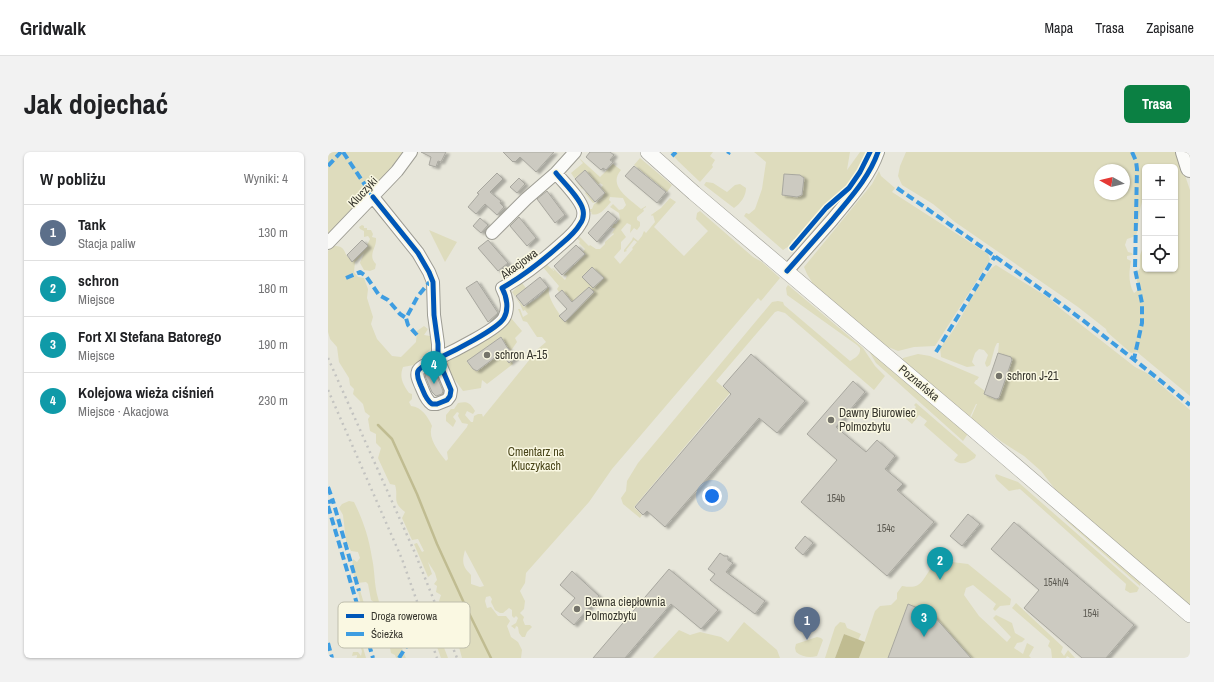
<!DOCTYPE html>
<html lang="pl">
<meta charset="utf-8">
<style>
body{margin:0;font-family:"Archivo Narrow",sans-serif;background:#f2f2f2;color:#202124}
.controls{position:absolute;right:12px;top:12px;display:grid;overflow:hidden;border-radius:6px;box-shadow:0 1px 3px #0004}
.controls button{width:36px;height:36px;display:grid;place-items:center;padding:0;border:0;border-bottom:1px solid #e0e0e0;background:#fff;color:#202124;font:20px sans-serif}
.compass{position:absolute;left:766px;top:12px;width:36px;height:36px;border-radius:50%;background:#fff;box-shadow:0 1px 3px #0004;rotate:278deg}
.you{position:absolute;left:384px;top:344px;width:14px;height:14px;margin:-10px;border:3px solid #fff;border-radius:50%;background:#1a73e8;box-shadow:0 0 0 6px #1a73e833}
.badge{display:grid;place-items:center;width:26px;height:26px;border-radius:50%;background:#0b8043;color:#fff;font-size:13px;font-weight:700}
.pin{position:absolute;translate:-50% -33px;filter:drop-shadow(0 1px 2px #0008)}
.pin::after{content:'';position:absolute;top:21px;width:14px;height:12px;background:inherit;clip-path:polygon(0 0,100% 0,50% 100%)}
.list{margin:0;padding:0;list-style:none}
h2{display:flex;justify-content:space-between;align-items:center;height:52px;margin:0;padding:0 16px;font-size:17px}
h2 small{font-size:13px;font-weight:400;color:#757577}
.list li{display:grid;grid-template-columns:26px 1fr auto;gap:12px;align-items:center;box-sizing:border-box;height:56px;padding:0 16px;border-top:1px solid #e0e0e0}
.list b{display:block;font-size:15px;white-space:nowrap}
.list p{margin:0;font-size:13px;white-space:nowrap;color:#757577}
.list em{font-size:13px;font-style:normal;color:#757577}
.icon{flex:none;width:22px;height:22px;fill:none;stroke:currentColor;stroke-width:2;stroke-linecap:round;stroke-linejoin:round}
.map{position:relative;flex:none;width:862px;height:506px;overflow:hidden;border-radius:6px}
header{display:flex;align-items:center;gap:24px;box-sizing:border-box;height:56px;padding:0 20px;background:#fff;border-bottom:1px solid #e0e0e0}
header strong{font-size:19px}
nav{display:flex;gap:22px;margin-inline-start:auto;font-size:14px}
.intro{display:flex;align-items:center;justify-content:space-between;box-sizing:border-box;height:96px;padding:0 24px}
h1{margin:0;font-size:28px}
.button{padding:10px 18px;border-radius:6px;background:#0b8043;color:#fff;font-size:14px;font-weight:700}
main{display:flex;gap:24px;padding:0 24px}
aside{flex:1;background:#fff;border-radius:6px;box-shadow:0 1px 3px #0004}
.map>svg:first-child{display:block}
.green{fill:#dedcbd;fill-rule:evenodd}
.water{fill:#c0bc91}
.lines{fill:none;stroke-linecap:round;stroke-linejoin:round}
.stream{stroke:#c0bc91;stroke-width:2.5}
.building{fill:#cccac1;stroke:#a8a79f;filter:url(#shadow)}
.minor-casing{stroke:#9e9d94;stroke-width:14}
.major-casing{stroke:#9e9d94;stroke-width:16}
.highway-casing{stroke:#9e9d94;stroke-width:20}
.minor{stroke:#fbfbf9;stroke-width:12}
.major{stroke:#fbfbf9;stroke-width:15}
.highway{stroke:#fbfbf9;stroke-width:18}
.rail{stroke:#c3c3c0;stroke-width:2.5;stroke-dasharray:2 4;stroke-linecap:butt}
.quiet{stroke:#3e9de1;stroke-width:4;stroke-dasharray:8 4;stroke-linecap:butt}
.cycleway-casing{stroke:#faf8e2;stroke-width:8}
.cycleway{stroke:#0057b8;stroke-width:5}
.poi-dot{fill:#74736a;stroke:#faf8e2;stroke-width:1.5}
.labels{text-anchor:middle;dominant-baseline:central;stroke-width:3;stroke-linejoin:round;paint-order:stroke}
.number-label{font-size:10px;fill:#5c5a52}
.street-label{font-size:12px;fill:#36352d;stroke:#faf8e2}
.poi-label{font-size:12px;fill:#36352d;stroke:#faf8e2;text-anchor:start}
.park-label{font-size:12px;fill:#484418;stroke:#faf8e2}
.key{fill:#faf8e2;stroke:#bfbeac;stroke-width:1}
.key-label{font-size:11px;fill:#36352d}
</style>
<header>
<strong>Gridwalk</strong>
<nav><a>Mapa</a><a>Trasa</a><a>Zapisane</a></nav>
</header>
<div class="intro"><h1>Jak dojechać</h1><a class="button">Trasa</a></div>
<main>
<aside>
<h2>W pobliżu<small>Wyniki: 4</small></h2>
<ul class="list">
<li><span class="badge" style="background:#5c6f8a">1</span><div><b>Tank</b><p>Stacja paliw</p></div><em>130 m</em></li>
<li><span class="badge" style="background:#0f9aa8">2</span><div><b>schron</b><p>Miejsce</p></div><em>180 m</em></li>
<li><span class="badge" style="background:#0f9aa8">3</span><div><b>Fort XI Stefana Batorego</b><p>Miejsce</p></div><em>190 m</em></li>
<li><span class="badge" style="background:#0f9aa8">4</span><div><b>Kolejowa wieża ciśnień</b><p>Miejsce · Akacjowa</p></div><em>230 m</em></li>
</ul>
</aside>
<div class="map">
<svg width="862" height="506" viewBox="0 0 862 506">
<defs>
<filter id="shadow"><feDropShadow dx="3.5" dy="2" stdDeviation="1" flood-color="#0004"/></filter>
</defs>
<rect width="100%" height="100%" fill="#e7e6da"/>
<path class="green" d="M0,0H76L67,17L0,84Z
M342,0H385L382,4L387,8L384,13L385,15L372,30L350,9Z
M426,0H522L519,18L532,0H539L531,17L515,39L495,55L468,88L466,87L463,90L464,92L455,98L416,64L418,61L421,62L427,57L434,37L438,10Z
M578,0H849L862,38V244L809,200L803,201L779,180L778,177L750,155L627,70L605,52L574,33L570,24L572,14ZM817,15H847V117H817V90L812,103V116L808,122L810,138L806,141C800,131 801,120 803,109L799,107V104L805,103L804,101L800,100L797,93L799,87L808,84C812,72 810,62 814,50L817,48ZM772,18H796V42H772Z
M250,5L272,25L285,12L293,18C279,34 302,47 313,57L318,54V55L315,57L316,59L309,65V68L312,70V74L309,78L306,76L302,81L303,73L299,71L293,78L298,85L293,90V97L286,105L292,112L305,97L304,96L309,90L306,88L298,98L299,99L296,100V98L304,88L305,85L310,89L314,84L316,79L318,81L327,70L325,63L324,64L323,63L333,56L342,46L348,50L326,75L356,104L380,79L368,67L369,61L372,59L425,105L434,110L452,126L433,149L430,146L284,317L261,350L198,421L197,431L192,439L197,449L196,457L192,461L196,465L195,468L197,473H202L204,475L199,480L197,485H194L191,481L190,475L188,474L187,477L183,474L188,471L190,466L188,464L186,466L184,464V458L181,456L175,461H172L167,458L163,450L164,447L162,444L158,445L157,449L159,456L163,455L170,464H178L182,469L179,474L183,485L190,490L194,498L193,506H134L131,495L132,487C129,482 123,481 121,476C117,467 117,456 111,449L113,443L108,440L109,434L106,432L109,428L107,421L100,410L104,422L100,425L86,392L89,391L94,400L96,399L90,387L84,388L74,366L77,360C63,349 71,345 67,333L62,332L50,306L53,296L48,291V282L42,279L40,267L42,264L37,260L35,252L25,242L26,237L22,233L21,226L11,210L9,195L2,187L0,180V99L4,94C21,93 13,103 25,109L39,95V93L42,87L40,84L36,85V79L32,77L31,75L34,73L36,74V76H39V78H43L45,82L44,85L48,86C49,96 39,103 48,112L47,117L42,119L36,118L32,111L36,101L27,110L26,120L30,125L36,126L40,137L39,146L45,165L43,172L49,187L64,204L73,205L88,190L89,179L96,174L100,177L96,183L102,184L106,190L103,197L86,213L75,215C71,226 75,232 81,241L84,242V247L81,250L83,254C94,255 100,265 104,274C99,286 111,300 118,309L120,307L119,300L139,275L140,272L134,271L130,264L131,261L129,260L125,265L128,269L125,275L118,269V263L123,257H126L130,251C140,249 142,251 147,259L145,262L139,259L137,263L143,270H145L146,264L150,262H154L155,265L211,196L218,190L214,185H209L199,170L195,169L190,157H192L195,165L200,162L197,158L195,159L192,152L184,140L194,131L198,136L187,144L196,155L210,146L221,135L219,131L221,135C219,145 227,155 232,163V165L237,170L249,158L234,138L231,140L229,137L231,134L214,114L217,111L226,119V118L224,117L225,116L237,128L239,124L238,123L235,124L258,102L255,100L257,97L251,91L252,89L247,85L249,82L261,94L262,93L268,97H272L277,92V90L286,82L285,81L283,83L287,76H282H284L286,72H288L292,67L291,61L282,55L285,52L291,58L295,57L298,53L295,46L282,45L281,48L283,50C277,56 272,65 263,62L264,61L259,57H264L266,52L279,45L265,51L257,41L258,40L267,50L274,46L277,41L273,36L275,33L272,31L270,33L257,18L247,26L255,36L254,37L243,21L255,11ZM137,398L138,400L156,434L152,435L143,432V423C134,414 134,410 137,398Z
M312,6L344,33L339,40L306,13Z
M551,19L553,24L567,36L564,40L660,102L662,108L607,194L586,195L570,199L553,192L482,132L484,130L479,122L476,115L544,32Z
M378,30L385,31L399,40L407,33L412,32L418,36C418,44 413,51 406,56L376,33Z
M101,78L129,90L117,110Z
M668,113L721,146L733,157L807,215L819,221L862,258V457L730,341L713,319L696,304L674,290L652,273L642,268L649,252H648L641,267L574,209L575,206L590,202L602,204L651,225L649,228H648L646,231L657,239L670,201L671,191H669L667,195L662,213L659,215L658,214L657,211L660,203L656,198L651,197L647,201L644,210L647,214L639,215L613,205L612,196C619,187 626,178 632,167C639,155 656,119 668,113Z
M460,133L535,196L547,214L557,224L546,238L457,161L450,159L447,160L388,229L402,241L306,355L314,363L312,366L295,352L293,346L298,339L299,329L310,311L444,150L450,149L455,150L456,153L522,209C527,206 533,203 532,196L529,193L459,143L458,136Z
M183,166L194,179L187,186L189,190L182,200L173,185L139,210L145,217L149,219L179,197L185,212L159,232L154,228L153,236L135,239L127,228H123L114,208Z
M539,196L641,280L635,289L548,211Z
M588,251L648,303L647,306C640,311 633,314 626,308L630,303L596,273L599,269L591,263L584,272L578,267L588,255L586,253Z
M668,322L690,330L811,436L809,440L802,441L797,438L798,432L797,431L692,337L681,339L669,328L667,324Z
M21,349L26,350C35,368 41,386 44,406C47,419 46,433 50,446C52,455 58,464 56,473L54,474C47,469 47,459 47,451L43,448L40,432L38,430L29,431C26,425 23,415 25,407L29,410L32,406L30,400L23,399L18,389L15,363L11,356L14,352Z
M735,366L752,376L813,429L812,434Z
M616,409L640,412L683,447L682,453L672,454L667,459L665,457L668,452L645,433L638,436L636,443L651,464L679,490L683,485L665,466L668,463L684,471L687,481L697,487L694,490L689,491L686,496L695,502L699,491L706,495L701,504L703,506H531L547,459L552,454L563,453L569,447V441L574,434C595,438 594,427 604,415C607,412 612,411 616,409Z
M32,438L45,482L47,484V488H44L41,486L30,440Z
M688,451L735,495L733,500L736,504L740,498L747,506H742L739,504L738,506H724L723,497L720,494L722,489L684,456Z
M100,454L120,506H113L95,456Z
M25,467H27L38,506H28L29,505V503L24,504L25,500H30L33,504L34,499L31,491L25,492V490L31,488L28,481L23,483L21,477L27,474Z
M416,470L449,498L452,506H325L351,478L362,483L372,480L393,485L400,490Z
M512,470L517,471L519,476L533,482L530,488L516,482L507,506H497L507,475Z
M56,480C69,479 74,496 78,506H68L67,503L63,501L60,486L52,485L51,482Z
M489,485L493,486L495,488L489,504C482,506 474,505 468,500L467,496L468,492Z"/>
<path class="water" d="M516,482L537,490L531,506H507Z"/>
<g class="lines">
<path class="stream" d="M50,273L64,287L89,342L109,392L136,451L163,506"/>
</g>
<path class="building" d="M93,0H118L113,10L110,9L108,15L101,13L103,5Z
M175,0H226L208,20L192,5L187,10L186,9L185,10Z
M262,0H282L286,3L282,8L285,10L278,18L275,16L273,18L258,5Z
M306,14L338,40L329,51L297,24Z
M257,18L277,41L267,50L247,27Z
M169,21L175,27L162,40L173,49L172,51L176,55L169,63L157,52L148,62L140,55L151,42L149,41Z
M456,22L472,23L476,26L474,43L469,45L454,43Z
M191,26L197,32L189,41L182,35Z
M219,39L237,63L227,71L209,47Z
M280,59L289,67L269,90L260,81Z
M191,65L208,86L199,94L182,74Z
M152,66L160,73L153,81L145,74Z
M34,88L40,94L24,110L19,103Z
M160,88L180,111L170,119L150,96Z
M248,93L257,102L234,123L226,114Z
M264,115L276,126L265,136L254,125Z
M212,125L220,135L196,154L188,144Z
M149,129L170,161L160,170L138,136Z
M261,135L266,140L237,170L231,164L239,157L227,144L234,138L244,150Z
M173,185L179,195L188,205L181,211L173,201L149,219L145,217L139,209Z
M670,201L683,205L684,208L671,246L668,247L656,242Z
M423,202L477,249L449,281L431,266L337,375L319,359L315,363L307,355L403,242L395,234Z
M105,217L106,220H107L115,239L114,242L108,244L104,240L97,224H98L97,222Z
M525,229L537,240L508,275L538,300L549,288L567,304L557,317L575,332L569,338L606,370L559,424L473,350L509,308L479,282Z
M640,362L652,372L634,394L622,384Z
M686,370L806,473L778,506H754L696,456L711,438L663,397Z
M477,384L485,391L475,403L467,396Z
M392,401L396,404H400V408L405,411L398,420L437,449L427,462L382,428L387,422L380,417Z
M341,417L390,458L373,477L343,452L297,506H265Z
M244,419L271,444L246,473L233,462L247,446L232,433Z
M580,452L592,457L595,454L599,456L643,506H560Z
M479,463L481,473L473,475L471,466Z"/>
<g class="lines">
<g class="minor-casing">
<path id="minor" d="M45,45L90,101L101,120L105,130L106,163L110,192V207L123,238L122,244L119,248L109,252H104C97,247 96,240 93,234C91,229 88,224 90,219C93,213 105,210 111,206C124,200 170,177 176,166C181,157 179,145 174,136C195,124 213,110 231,94C238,88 247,81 252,72C255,68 256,63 255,58C253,47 235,30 228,21
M164,81L198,47L228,21L247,0
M0,91L69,19L83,0
M459,119C474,102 489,85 504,68C521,47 541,26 550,0"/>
</g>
<g class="major-casing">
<path id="major" d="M320,0L366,41L647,279L862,463"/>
</g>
<g class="highway-casing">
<path id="highway" d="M857,0L862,16"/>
</g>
<use href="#minor" class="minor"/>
<use href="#major" class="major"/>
<use href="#highway" class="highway"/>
<path class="rail" d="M0,206L87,401L129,506
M0,238L74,407L109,506"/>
<path class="quiet" d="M15,0L45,45
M804,0L808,9L809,17L807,117L814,151V171L806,207
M400,2L401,0
M344,4L348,0
M0,14L13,0
M569,36C669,105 769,175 862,253
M18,126L32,120L38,124L51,143L60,148L72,162L78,166
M89,183L80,173L78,166L90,144L104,127
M608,200L667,104
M0,335L5,349
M0,350L5,349L31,439
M0,354L45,506
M0,491L4,506
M71,506L78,495"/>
<g class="cycleway-casing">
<path id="cycleway" d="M45,45L90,101L101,120L105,130L106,163L110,192V207L123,238L122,244L119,248L109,252H104C97,247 96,240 93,234C91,229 88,224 90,219C93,213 105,210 111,206C124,200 170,177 176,166C181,157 179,145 174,136C195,124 213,110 231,94C238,88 247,81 252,72C255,68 256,63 255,58C253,47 235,30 228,21
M464,96L498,56L521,36L532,20L542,0
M459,119C474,102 489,85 504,68C521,47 541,26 550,0"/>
</g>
<use href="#cycleway" class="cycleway"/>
</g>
<g class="poi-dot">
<circle cx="159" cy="203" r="4"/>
<circle cx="671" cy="224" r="4"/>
<circle cx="503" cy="268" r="4"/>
<circle cx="249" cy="457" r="4"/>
</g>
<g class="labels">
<g class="number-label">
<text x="508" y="346">154b</text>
<text x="558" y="376">154c</text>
<text x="728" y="430">154h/4</text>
<text x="763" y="461">154i</text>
</g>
<g class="street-label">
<text transform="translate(35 40) rotate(-47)">Kluczyki</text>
<text transform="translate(191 112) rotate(-36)">Akacjowa</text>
<text transform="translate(591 231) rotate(40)">Poznańska</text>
</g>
<g class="poi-label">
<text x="167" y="203">schron A-15</text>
<text x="679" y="224">schron J-21</text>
<text x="511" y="261">Dawny Biurowiec<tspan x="511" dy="14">Polmozbytu</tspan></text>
<text x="257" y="450">Dawna ciepłownia<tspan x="257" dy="14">Polmozbytu</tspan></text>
</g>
<g class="park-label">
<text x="208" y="300">Cmentarz na<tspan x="208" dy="14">Kluczykach</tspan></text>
</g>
</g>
<rect x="10" y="450" width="132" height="46" rx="6" class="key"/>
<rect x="18" y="462" width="18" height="4" fill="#0057b8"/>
<rect x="18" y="480" width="18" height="4" fill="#3e9de1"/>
<g class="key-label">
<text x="43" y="468">Droga rowerowa</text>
<text x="43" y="486">Ścieżka</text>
</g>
</svg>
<div class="controls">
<button>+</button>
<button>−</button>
<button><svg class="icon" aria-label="locate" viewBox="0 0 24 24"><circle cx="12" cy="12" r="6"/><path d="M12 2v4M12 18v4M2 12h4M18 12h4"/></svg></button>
</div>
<svg class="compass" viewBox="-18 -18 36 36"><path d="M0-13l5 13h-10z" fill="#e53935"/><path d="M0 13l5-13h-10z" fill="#757577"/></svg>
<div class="you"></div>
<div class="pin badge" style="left:479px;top:488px;background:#5c6f8a">1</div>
<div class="pin badge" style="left:612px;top:428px;background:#0f9aa8">2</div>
<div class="pin badge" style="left:596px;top:485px;background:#0f9aa8">3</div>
<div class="pin badge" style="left:106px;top:232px;background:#0f9aa8">4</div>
</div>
</main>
